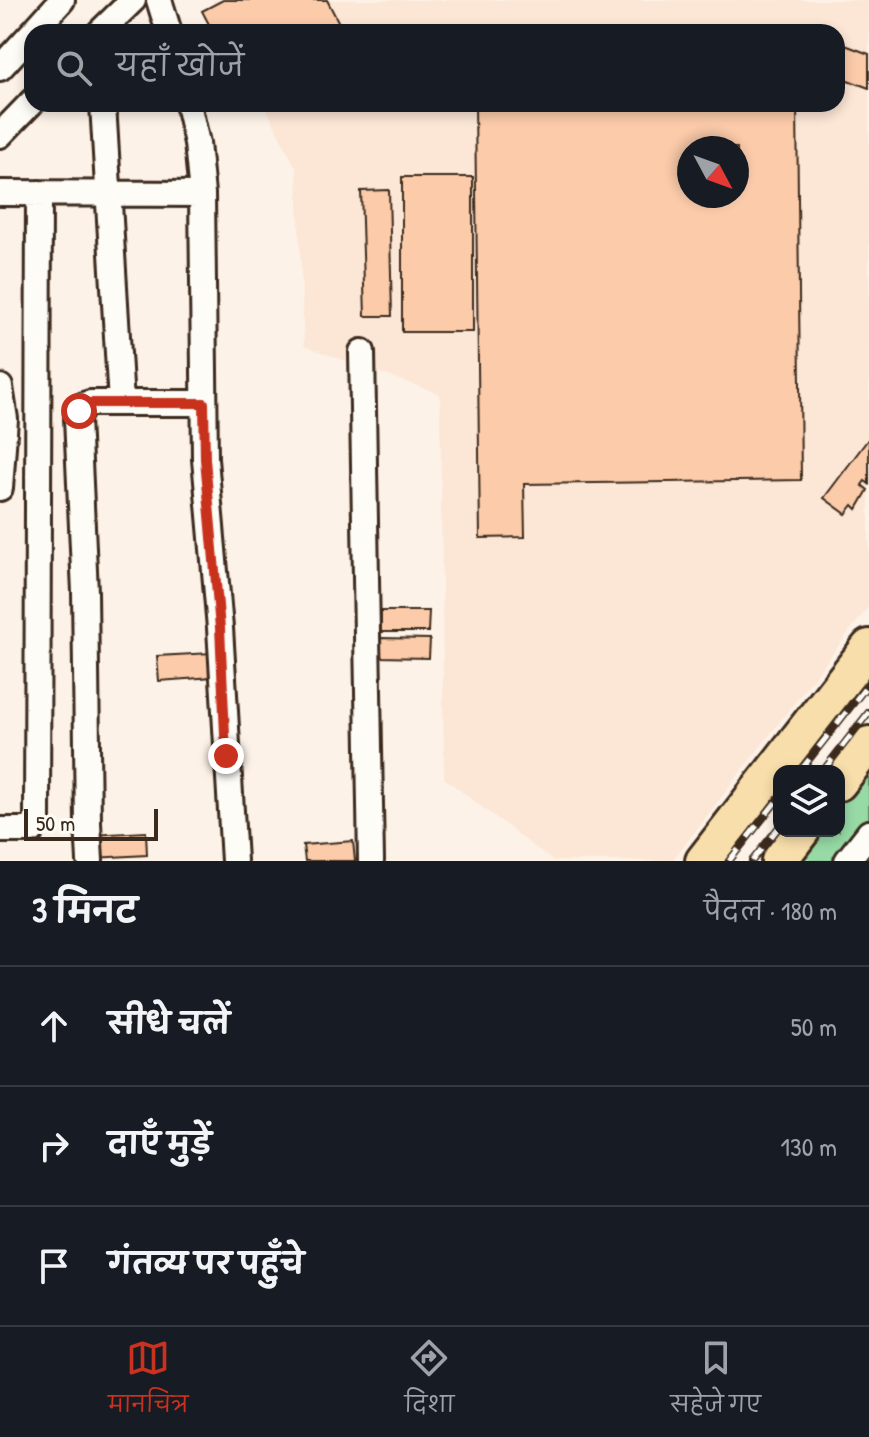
<!DOCTYPE html>
<html lang="hi">
<meta charset="utf-8">
<style>
body{margin:0;font-family:"Patrick Hand","Playpen Sans Deva",sans-serif;background:#242831;color:#f1f3f6}
.controls{position:absolute;right:24px;bottom:24px;display:grid;overflow:hidden;border-radius:16px;box-shadow:0 4px 12px #0003}
.controls button{width:72px;height:72px;display:grid;place-items:center;padding:0;border:0;border-bottom:2px solid #363941;background:#171b24;color:#f1f3f6;font:40px sans-serif}
.compass{position:absolute;left:677px;top:136px;width:72px;height:72px;border-radius:50%;background:#171b24;box-shadow:0 4px 12px #0003;rotate:131deg}
.scale{position:absolute;left:24px;bottom:20px;width:134px;box-sizing:border-box;padding-left:8px;border:4px solid #3b2a1e;border-top:0;font-size:22px;line-height:28px;white-space:nowrap;color:#3b2a1e;-webkit-text-stroke:6px #fdfcf7;paint-order:stroke}
.stop{position:absolute;width:24px;height:24px;margin:-18px;border:6px solid #c8321e;border-radius:50%;background:#fff}
.stop.end{background:#c8321e;border-color:#fff;box-shadow:0 2px 8px #0008}
.list{margin:0;padding:0;list-style:none}
h2{display:flex;justify-content:space-between;align-items:center;height:104px;margin:0;padding:0 32px;font-size:34px}
h2 small{font-size:26px;font-weight:400;color:#9ea1a6}
.list li{display:grid;grid-template-columns:52px 1fr auto;gap:24px;align-items:center;box-sizing:border-box;height:120px;padding:0 32px;border-top:2px solid #363941}
.list b{display:block;font-size:30px;white-space:nowrap}
.list em{font-size:26px;font-style:normal;color:#9ea1a6}
.icon{flex:none;width:44px;height:44px;fill:none;stroke:currentColor;stroke-width:2;stroke-linecap:round;stroke-linejoin:round}
.map{position:relative;flex:none;width:869px;height:861px;overflow:hidden}
.search{position:absolute;background:#171b24;box-shadow:0 4px 12px #0003;left:24px;right:24px;top:24px;height:88px;display:flex;align-items:center;gap:20px;box-sizing:border-box;padding:0 28px;border-radius:24px;color:#9ea1a6;font-size:30px}
.sheet{height:464px;background:#171b24}
nav{display:flex;justify-content:space-around;align-items:center;box-sizing:border-box;height:112px;border-top:2px solid #363941;background:#171b24;font-size:22px;color:#9ea1a6}
nav a{display:grid;justify-items:center;gap:4px}
nav .on{color:#c8321e}
.map>svg:first-child{display:block}
.built{fill:#fce6d5;fill-rule:evenodd}
.green{fill:#97daa6;stroke:#698262;stroke-width:2}
.building{fill:#fbcbaa;stroke:#3b2a1e;stroke-width:2;fill-rule:evenodd}
.lines{fill:none;stroke-linecap:round;stroke-linejoin:round}
.minor-casing{stroke:#3b2a1e;stroke-width:30}
.highway-casing{stroke:#3b2a1e;stroke-width:40}
.minor{stroke:#fdfcf7;stroke-width:24}
.highway{stroke:#f8deab;stroke-width:34}
.rail-casing{stroke:#3b2a1e;stroke-width:8}
.rail{stroke:#fdfcf7;stroke-width:5;stroke-dasharray:15;stroke-linecap:butt}
.route{stroke:#c8321e;stroke-width:10}
</style>
<div class="map">
<svg width="869" height="861" viewBox="0 0 869 861">
<rect width="100%" height="100%" fill="#fdf2e8"/>
<filter id="ink" filterUnits="userSpaceOnUse"><feTurbulence type="fractalNoise" baseFrequency=".0125" numOctaves="2"/><feDisplacementMap in="SourceGraphic" scale="16" xChannelSelector="R" yChannelSelector="G"/><feConvolveMatrix kernelMatrix="1 2 1 2 8 2 1 2 1" color-interpolation-filters="sRGB"/></filter>
<g filter="url(#ink)">
<path class="built" d="M212,0H869V606L672,861H553L444,778L440,394L304,346L297,170L264,104H837V32H228ZM689,148H737V196H689Z"/>
<path class="green" d="M869,743V833L847,861H778L801,831H839V782Z"/>
<path class="building" d="M223,0H327L340,25L327,32H213L202,11Z
M845,45L869,54V88L837,76V66Z
M475,104H797L801,480L524,484L525,537L480,538ZM689,148H737V196H689Z
M402,177H473V332H402Z
M389,190L392,316H365L361,191Z
M869,438V484L865,481L862,485L868,490L857,509L853,505L846,514L824,498Z
M381,611H429L428,632H381Z
M380,638L430,639L429,658L379,657Z
M212,653L213,677L159,681L157,656Z
M146,832L147,855L93,858L92,835Z
M353,841L355,861H305L303,845Z"/>
<g class="lines">
<g class="minor-casing">
<path id="minor" d="M159,0L169,32
M33,32L62,0
M100,32L133,0
M0,68L32,33
M103,104L121,403
M188,104L197,143L202,194L205,459L220,628L234,861
M0,135L32,102
M0,193L202,194
M362,352L371,861
M0,387L5,419L0,488
M0,830H32L37,819L39,193
M90,861L88,823L85,592L77,418L84,405L90,403H204
M847,861L869,833"/>
</g>
<g class="highway-casing">
<path id="highway" d="M839,783L869,744
M703,861L869,647
M779,861L802,831"/>
</g>
<use href="#minor" class="minor"/>
<use href="#highway" class="highway"/>
<g class="rail-casing">
<path id="rail" d="M800,771L869,683
M823,771L869,712
M729,861L779,798
M752,861L779,827"/>
</g>
<use href="#rail" class="rail"/>
</g>
</g>
<g class="lines" filter="url(#ink)">
<path class="route" d="M79,411L84,405L90,403H204L205,459L220,628L226,756"/>
</g>
</svg>
<div class="controls">
<button><svg class="icon" aria-label="layers" viewBox="0 0 24 24"><path d="M12 4l9 5-9 5-9-5zM3 14l9 5 9-5"/></svg></button>
</div>
<svg class="compass" viewBox="-18 -18 36 36"><path d="M0-13l5 13h-10z" fill="#e53935"/><path d="M0 13l5-13h-10z" fill="#9ea1a6"/></svg>
<div class="scale">50 m</div>
<div class="stop" style="left:79px;top:411px"></div>
<div class="stop end" style="left:226px;top:756px"></div>
<div class="search"><svg class="icon" aria-label="search" viewBox="0 0 24 24"><circle cx="10" cy="10" r="6"/><path d="M15 15l6 6"/></svg>यहाँ खोजें</div>
</div>
<section class="sheet">
<h2>3 मिनट<small>पैदल · 180 m</small></h2>
<ul class="list">
<li><svg class="icon" aria-label="ahead" viewBox="0 0 24 24"><path d="M12 20V5M6 11l6-6 6 6"/></svg><div><b>सीधे चलें</b></div><em>50 m</em></li>
<li><svg class="icon" aria-label="right" viewBox="0 0 24 24"><path d="M7 20v-9h11M14 6l5 5-5 5"/></svg><div><b>दाएँ मुड़ें</b></div><em>130 m</em></li>
<li><svg class="icon" aria-label="arrive" viewBox="0 0 24 24"><path d="M6 21V4h12l-3 4 3 4H6"/></svg><div><b>गंतव्य पर पहुँचे</b></div></li>
</ul>
</section>
<nav>
<a class="on"><svg class="icon" aria-label="map" viewBox="0 0 24 24"><path d="M3 6l6-2 6 2 6-2v14l-6 2-6-2-6 2zM9 4v14M15 6v14"/></svg>मानचित्र</a>
<a><svg class="icon" aria-label="directions" viewBox="0 0 24 24"><path d="M12 3l9 9-9 9-9-9zM9 14v-3h6M13 9l2 2-2 2"/></svg>दिशा</a>
<a><svg class="icon" aria-label="saved" viewBox="0 0 24 24"><path d="M7 4h10v16l-5-4-5 4z"/></svg>सहेजे गए</a>
</nav>
